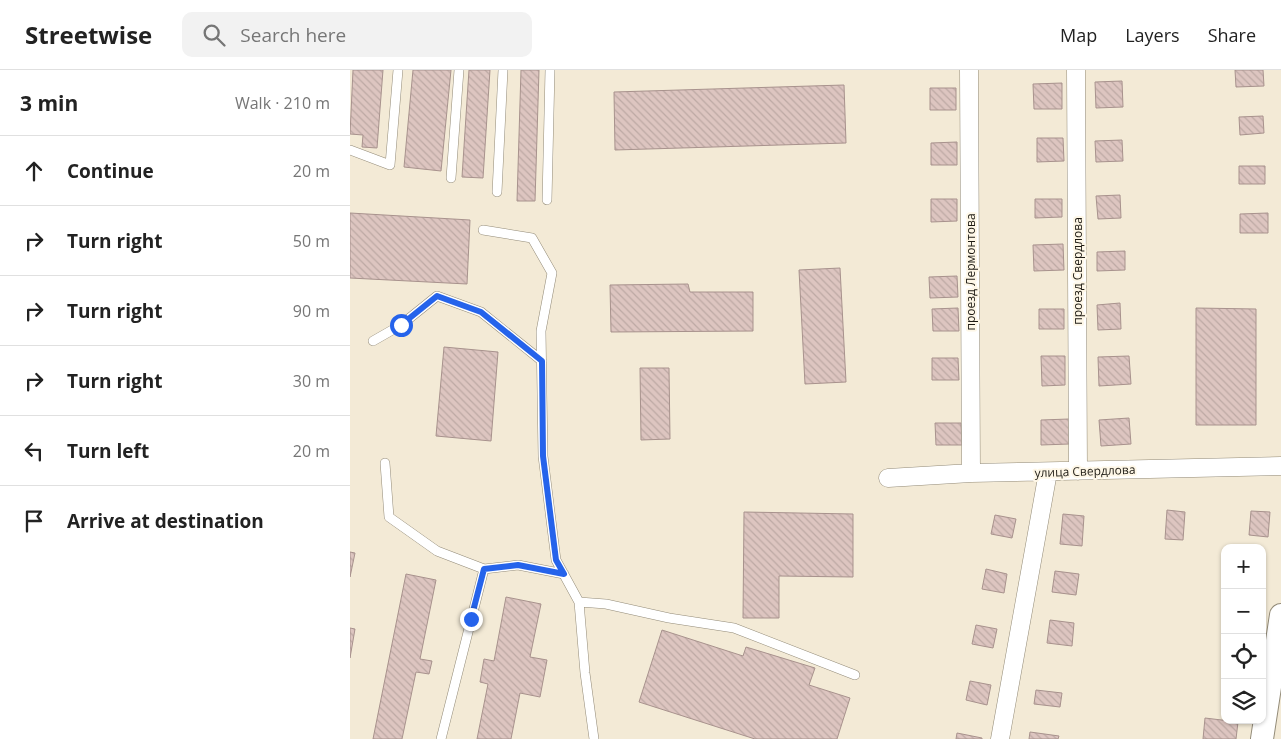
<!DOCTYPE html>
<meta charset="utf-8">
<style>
body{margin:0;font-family:"Open Sans",sans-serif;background:#f2f2f2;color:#222}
.controls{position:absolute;right:15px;bottom:15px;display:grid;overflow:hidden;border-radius:10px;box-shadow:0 1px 4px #0004}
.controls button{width:45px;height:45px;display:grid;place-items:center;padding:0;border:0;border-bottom:1px solid #e0e0e0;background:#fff;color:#222;font:25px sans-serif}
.stop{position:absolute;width:15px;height:15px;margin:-11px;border:4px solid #2563eb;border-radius:50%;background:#fff}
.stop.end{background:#2563eb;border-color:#fff;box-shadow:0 1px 5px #0008}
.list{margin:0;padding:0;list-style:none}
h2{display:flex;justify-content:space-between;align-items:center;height:65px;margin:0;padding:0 20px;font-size:21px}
h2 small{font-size:16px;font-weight:400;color:#767676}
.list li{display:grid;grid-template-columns:32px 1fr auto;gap:15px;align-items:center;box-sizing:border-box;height:70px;padding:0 20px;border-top:1px solid #e0e0e0}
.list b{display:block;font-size:19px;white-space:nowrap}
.list em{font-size:16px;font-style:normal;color:#767676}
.icon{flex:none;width:28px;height:28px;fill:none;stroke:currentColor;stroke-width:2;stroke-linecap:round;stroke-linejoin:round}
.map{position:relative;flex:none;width:931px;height:669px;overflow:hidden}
header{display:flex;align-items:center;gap:30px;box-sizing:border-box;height:70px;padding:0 25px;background:#fff;border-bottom:1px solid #e0e0e0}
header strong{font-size:24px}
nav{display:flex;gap:28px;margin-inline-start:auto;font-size:18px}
.search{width:350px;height:45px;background:#f2f2f2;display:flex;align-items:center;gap:12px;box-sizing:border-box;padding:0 18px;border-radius:10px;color:#767676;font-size:19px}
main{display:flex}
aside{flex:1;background:#fff}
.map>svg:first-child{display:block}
.building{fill:url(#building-back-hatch);stroke:#a8928d}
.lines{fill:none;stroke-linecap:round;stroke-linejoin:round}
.service-casing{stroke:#938b78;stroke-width:10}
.minor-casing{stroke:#938b78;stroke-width:19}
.tertiary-casing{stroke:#938b78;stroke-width:24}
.service{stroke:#fff;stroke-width:9}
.minor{stroke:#fff;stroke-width:18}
.tertiary{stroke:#fff;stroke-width:22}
.route{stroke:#2563eb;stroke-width:6}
.labels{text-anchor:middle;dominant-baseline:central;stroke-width:4;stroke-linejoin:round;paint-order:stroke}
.street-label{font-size:12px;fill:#1e1b14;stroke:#fef7e7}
</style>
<header>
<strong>Streetwise</strong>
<div class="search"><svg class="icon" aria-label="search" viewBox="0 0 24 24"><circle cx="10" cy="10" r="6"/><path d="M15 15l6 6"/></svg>Search here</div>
<nav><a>Map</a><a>Layers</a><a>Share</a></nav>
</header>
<main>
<aside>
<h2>3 min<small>Walk · 210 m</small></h2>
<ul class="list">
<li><svg class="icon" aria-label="ahead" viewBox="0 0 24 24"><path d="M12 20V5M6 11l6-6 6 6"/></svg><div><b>Continue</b></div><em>20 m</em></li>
<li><svg class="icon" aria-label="right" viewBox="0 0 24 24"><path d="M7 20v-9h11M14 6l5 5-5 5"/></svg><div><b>Turn right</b></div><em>50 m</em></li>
<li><svg class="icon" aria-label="right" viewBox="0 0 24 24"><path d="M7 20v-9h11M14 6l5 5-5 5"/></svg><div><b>Turn right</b></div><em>90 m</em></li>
<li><svg class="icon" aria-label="right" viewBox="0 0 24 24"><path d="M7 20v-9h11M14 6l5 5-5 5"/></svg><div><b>Turn right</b></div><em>30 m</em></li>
<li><svg class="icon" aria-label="left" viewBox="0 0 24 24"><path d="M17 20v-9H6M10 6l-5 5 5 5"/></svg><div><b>Turn left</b></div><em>20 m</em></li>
<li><svg class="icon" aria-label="arrive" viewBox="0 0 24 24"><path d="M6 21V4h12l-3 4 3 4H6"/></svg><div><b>Arrive at destination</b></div></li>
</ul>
</aside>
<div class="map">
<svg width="931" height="669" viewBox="0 0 931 669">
<defs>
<pattern id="building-back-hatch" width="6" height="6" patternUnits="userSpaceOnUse" patternTransform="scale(1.25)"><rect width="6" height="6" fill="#ddc5c0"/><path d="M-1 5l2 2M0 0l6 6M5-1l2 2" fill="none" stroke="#bda9a4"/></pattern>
</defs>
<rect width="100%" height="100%" fill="#f3ead6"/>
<path class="building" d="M3,0H33L27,78L12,77L13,65L0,64Z
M63,0H101L91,101L54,97Z
M119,0H140L133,108L112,107Z
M171,0H189L185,131H167Z
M885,0H913L914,16L886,17Z
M772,11L773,37L746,38L745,12Z
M712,13V39H684L683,14Z
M494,15L496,73L265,80L264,22Z
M580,18H606V40H580Z
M913,46L914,63L890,65L889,47Z
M687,68H713L714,91L687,92Z
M772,70L773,91L746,92L745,71Z
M607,72V95H581V73Z
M889,96H915V114H889Z
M770,125L771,148L748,149L746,126Z
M581,129H607V151L581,152Z
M685,129H712V147L685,148Z
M0,143L120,150L117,214L0,208Z
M918,143V163H890V144Z
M713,174L714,200L684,201L683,175Z
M775,181V200L747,201V182Z
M490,198L496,312L455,314L449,200Z
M607,206L608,227L580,228L579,207Z
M338,214L340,222H403V261L261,262L260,215Z
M770,233L771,259L748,260L747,235Z
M608,238L609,261H583L582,239Z
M846,238L906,239V355H846Z
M689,239H714V259H689Z
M94,277L148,282L141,371L86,366Z
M691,286H715V315L692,316Z
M779,286L781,314L749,316L748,287Z
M582,288H608L609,310H582Z
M290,298H319L320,369L291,370Z
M779,348L781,374L751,376L749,350Z
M719,349V374L691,375V350Z
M585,353H611L612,375H586Z
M817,440L835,442L833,470L815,469Z
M901,441L920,442L918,467L899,465Z
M394,442L503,444V507L429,506V548H393Z
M713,444L734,446L732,476L710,474Z
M645,445L666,449L662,468L641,464Z
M0,482L5,483L0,507Z
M636,499L657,504L654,523L632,519Z
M705,501L729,504L726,525L702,522Z
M56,504L86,510L70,589L82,591L79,604L66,602L52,669H23Z
M156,527L191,534L180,587L197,590L190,627L170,623L161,669H127L138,614L130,612L134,589L144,591Z
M700,550L724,553L722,576L697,573Z
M626,555L647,559L643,578L622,574Z
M0,558L5,559L0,588Z
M312,560L393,586L396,577L465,598L459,615L500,628L487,669H405L289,632Z
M874,601H875V620L872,619Z
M620,611L641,615L637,635L616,630Z
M686,620L712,623L710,637L684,634Z
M855,648L888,652L886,669H853Z
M680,662L709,666L708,669H679Z
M607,663L632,668V669H606Z"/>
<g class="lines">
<g class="service-casing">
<path id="service" d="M0,80L40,95L48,0
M101,108L109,0
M147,122L153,0
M197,130L200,0
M133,160L182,168L202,203L191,261L193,386L206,490L229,532L235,603L244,669
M23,271L51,255L87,226L131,242L192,291
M35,393L39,447L87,481L134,499L168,495L214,504
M229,532L256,534L319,548L384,558L505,605
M91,669L134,499"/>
</g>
<g class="minor-casing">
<path id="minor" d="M619,0L621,403
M726,0L728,401
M538,408L621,403L931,396
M650,669L698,402"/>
</g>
<g class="tertiary-casing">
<path id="tertiary" d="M912,669L931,545"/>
</g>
<use href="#service" class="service"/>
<use href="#minor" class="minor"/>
<use href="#tertiary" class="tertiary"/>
</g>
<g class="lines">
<path class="route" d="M51,255L87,226L131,242L192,291L193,386L206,490L214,504L168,495L134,499L121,549"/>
</g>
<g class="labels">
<g class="street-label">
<text transform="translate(727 201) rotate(-90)">проезд Свердлова</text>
<text transform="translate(620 202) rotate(-90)">проезд Лермонтова</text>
<text transform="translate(735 401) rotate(-2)">улица Свердлова</text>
</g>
</g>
</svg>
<div class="controls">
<button>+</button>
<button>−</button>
<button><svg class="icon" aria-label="locate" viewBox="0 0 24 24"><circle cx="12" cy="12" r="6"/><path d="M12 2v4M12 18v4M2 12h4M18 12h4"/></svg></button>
<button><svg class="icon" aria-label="layers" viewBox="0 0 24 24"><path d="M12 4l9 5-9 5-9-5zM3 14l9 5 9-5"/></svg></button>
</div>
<div class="stop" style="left:51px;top:255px"></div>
<div class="stop end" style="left:121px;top:549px"></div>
</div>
</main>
